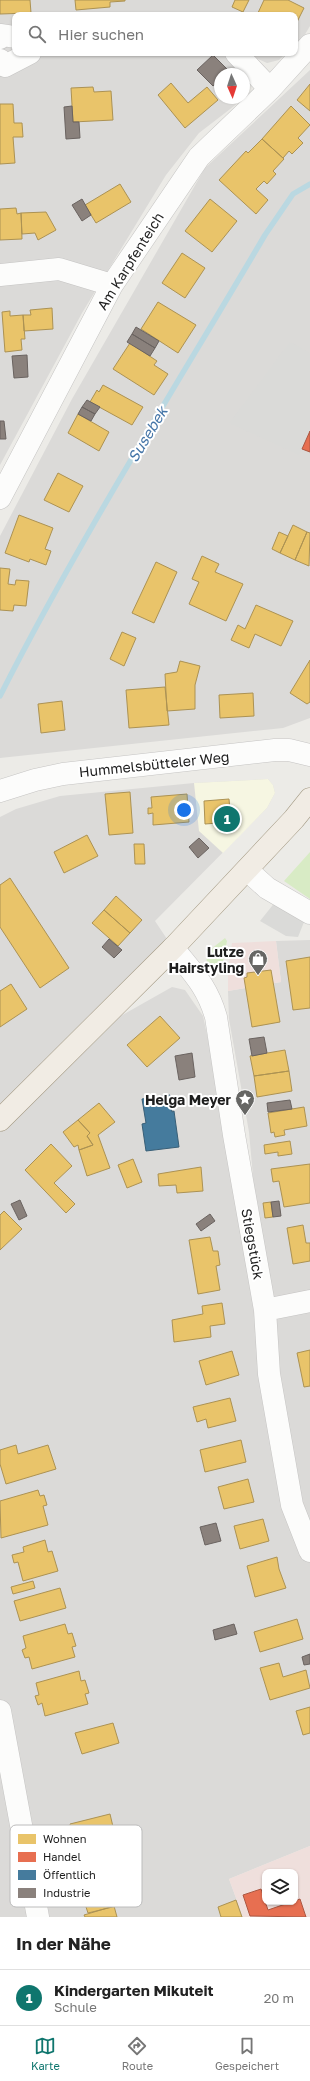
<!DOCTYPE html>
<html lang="de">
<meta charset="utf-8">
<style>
body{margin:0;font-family:"Golos Text",sans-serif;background:#f6f6f6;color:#222}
.controls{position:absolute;right:12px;bottom:12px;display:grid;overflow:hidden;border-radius:8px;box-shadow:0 1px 3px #0004}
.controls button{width:36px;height:36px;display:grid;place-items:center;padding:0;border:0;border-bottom:1px solid #e0e0e0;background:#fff;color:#222;font:20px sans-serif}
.compass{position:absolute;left:214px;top:68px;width:36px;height:36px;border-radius:50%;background:#fff;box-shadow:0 1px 3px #0004;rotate:177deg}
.you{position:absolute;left:184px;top:810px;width:14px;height:14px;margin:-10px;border:3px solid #fff;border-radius:50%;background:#1a73e8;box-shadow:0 0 0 6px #1a73e833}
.badge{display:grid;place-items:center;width:26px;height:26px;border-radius:50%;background:#0f766e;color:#fff;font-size:13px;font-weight:700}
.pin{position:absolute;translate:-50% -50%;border:2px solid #fff;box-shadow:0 1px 4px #0006}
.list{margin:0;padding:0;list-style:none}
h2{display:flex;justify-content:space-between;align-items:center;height:52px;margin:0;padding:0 16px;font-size:17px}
h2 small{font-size:13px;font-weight:400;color:#767676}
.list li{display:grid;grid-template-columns:26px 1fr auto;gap:12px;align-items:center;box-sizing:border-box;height:56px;padding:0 16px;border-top:1px solid #e0e0e0}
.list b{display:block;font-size:15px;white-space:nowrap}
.list p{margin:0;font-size:13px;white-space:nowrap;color:#767676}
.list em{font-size:13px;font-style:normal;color:#767676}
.icon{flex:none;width:22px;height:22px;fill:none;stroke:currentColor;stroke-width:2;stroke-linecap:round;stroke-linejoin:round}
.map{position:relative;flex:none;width:310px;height:1917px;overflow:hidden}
.search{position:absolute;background:#fff;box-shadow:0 1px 3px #0004;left:12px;right:12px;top:12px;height:44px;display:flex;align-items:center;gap:10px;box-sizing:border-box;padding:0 14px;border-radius:8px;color:#767676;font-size:15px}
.sheet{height:108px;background:#fff}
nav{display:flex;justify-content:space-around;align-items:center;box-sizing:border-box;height:56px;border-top:1px solid #e0e0e0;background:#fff;font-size:11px;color:#767676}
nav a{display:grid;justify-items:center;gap:2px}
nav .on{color:#0f766e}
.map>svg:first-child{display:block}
.residential{fill:#dbdad8}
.commercial{fill:#efdfdc;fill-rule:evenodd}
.education{fill:#f6f6e2}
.religious{fill:#dadad8}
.grass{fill:#d8ebc5}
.homes{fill:#e9c46a;stroke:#ac9253}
.shops{fill:#e76f51;stroke:#ab5742}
.public{fill:#457b9d;stroke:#395f77}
.industry{fill:#8a817c;stroke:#6a6360}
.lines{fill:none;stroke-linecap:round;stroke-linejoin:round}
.stream{stroke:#bad8e1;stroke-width:5.5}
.minor-casing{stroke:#c5c4c3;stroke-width:23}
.major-casing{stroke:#a39983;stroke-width:23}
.minor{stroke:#fcfcfb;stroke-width:22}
.major{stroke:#f1ece4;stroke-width:22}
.labels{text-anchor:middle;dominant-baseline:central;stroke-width:4;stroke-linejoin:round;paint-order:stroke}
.street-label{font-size:14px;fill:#1e1e1e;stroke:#fff}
.poi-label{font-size:14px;font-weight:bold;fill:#1e1e1e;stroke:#fff;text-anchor:end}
.water-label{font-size:15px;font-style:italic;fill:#4676a8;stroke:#fff}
.key{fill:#fff;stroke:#bcbcbc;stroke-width:1}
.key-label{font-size:11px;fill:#1e1e1e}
</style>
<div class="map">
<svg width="310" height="1917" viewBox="0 0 310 1917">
<rect width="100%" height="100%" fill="#ecebe7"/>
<path class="residential" d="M0,0H310V26L304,36L295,45V15H15V53H286L279,60L267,63L258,59L242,74H220V98H240L238,103L199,133L166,175L82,313L0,465Z
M310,70V718L283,728L0,758V536L72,399L205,168Z
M268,779L273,785L275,793L267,808L155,921L173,948L87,1035L172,987L185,990L203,1016L209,1044L224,1139L290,1489L266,1320L249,1132L229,1019L228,991L281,982L276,941L310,940V1846L229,1879L243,1917H0V817L16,809L60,796L194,783Z"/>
<path class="commercial" d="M276,941L281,982L228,991V969L232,943Z
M310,1846V1917H243L229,1879ZM265,1872H295V1902H265Z"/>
<path class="education" d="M268,779L273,785L275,793L267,808L223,853L199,831L194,783Z"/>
<path class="religious" d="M290,342L310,353V431L299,455L229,423Z
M280,896L308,912L298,937L286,936L260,921Z"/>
<path class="grass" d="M310,852V899L284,881Z
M225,938L227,941L221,972L213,974C200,953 208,952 225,938Z"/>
<path class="homes" d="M0,0H30L31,13L0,14Z
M75,0H125V1L110,2V7L76,10Z
M235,0H249L243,12L232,7Z
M264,0H288L304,8L295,26V15H257Z
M171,83L188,103L207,87L218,100L185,128L158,95Z
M310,84V111L297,100Z
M93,87L94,92L111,91L113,120L73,122L71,88Z
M0,104H13L14,123H22L23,137H13L15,163L0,164Z
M291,106L310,125L298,138L303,143L292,154L289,151L283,158L262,139Z
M262,139L284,159L273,171L276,174L267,184L264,181L256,189L268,200L256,214L219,180L246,151L248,153Z
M120,184L131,202L96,223L85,205Z
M210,199L237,221L212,252L185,231Z
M16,208L17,214L21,213L22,239L0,240V209Z
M46,212L56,230L38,240L35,233L22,234L21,213Z
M182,253L205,268L185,298L162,283Z
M158,302L196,325L178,353L141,329Z
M52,308L53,329L24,331L23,315H31L30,310Z
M10,311V316L23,315L25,339H21L22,350L5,352L2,312Z
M130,343L157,361L154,365L168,374L154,395L113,369Z
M103,385L143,407L132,425L90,402L97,390L99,392Z
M78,414L109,432L99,451L68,433Z
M58,473L83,486L69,512L44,500Z
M19,515L53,528L45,549L51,551L46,565L30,559L29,562L5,553Z
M293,525L307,532L295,560L280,553Z
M279,532L288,536L280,553L272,549Z
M307,532L310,533L309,566L295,560Z
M202,556L219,564L215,572L243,584L226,621L189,604L199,582L192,579Z
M156,562L177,572L154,623L132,613Z
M0,568L10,569L8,584L15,585L16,580L29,581L26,606L14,605L13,611L0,610Z
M256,605L293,621L281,646L255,634L249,648L231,640L238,625L245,629Z
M122,632L136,638L124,666L110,659Z
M310,660V702L307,704L290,693Z
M180,661L200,666L195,685V709L167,711L165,674L177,672Z
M165,687L169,725L129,728L126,690Z
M253,693L254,716L220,718L219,695Z
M62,701L65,730L41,733L38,704Z
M130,792L133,833L109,835L105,794Z
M187,794L189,822L153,825V813L148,814V808H152L151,797Z
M229,799L231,822L205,824L204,801Z
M87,835L98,856L64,873L54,852Z
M134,844H144L145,864H135Z
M10,878L69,968L40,988L0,927V885Z
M116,896L142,920L130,933L104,910Z
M104,910L130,933L118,946L92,923Z
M310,957V1008L293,1010L286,961Z
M271,970L280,1022L252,1027L244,978L247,977V973Z
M11,984L27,1009L0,1027V991Z
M160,1016L180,1038L147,1067L127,1045Z
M285,1050L289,1071L254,1076L250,1056Z
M289,1071L292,1091L257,1097L254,1076Z
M99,1103L115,1122L98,1135L110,1168L87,1176L79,1150L93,1145L87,1136L90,1133L78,1120Z
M304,1107L307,1126L284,1130L285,1135L275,1137L274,1132L271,1133L268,1113Z
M78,1120L90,1133L87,1136L93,1145L79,1150L78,1145L74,1147L63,1132Z
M290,1141L292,1154L278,1156V1152L265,1154L264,1145Z
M51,1144L72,1166L54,1183L75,1204L66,1213L25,1170Z
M133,1159L142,1182L127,1188L118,1165Z
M310,1164V1203L284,1207L279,1181L273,1182L271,1169Z
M201,1167L203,1191L177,1193L176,1185L159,1186L158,1174Z
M271,1202L273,1217L265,1218L263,1203Z
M4,1211L22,1229L0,1250V1215Z
M303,1225L306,1243H310V1261L293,1264L287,1228Z
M210,1237L213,1251H218L220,1265L216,1266L220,1290L198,1294L189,1240Z
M222,1303L225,1324L210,1326L211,1337L174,1342L172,1320L203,1314L202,1306Z
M310,1350V1386L304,1387L297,1353Z
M232,1351L239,1375L206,1385L199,1361Z
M230,1398L236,1421L208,1428L206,1419L197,1422L193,1407Z
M241,1440L246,1462L205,1472L200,1450Z
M16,1445L18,1454L48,1445L56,1469L6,1484L0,1464V1450Z
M248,1479L254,1502L224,1509L218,1487Z
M38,1490L40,1496L44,1495L47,1505L43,1506L48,1525L1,1538L0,1501Z
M263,1519L269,1541L240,1549L234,1526Z
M45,1540L48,1552L52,1551L58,1571L23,1581L18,1562L14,1563L12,1555L24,1552L23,1547Z
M277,1557L279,1569L286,1588L255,1597L247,1566Z
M33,1581L35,1588L13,1594L11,1587Z
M60,1588L66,1608L20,1621L14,1601Z
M297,1619L303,1639L260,1652L254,1632Z
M65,1624L68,1634L72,1633L76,1646L72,1647L75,1657L32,1669L29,1657L25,1658L22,1650L26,1648L23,1636Z
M279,1663L283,1677L306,1670L310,1688L270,1700L260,1668Z
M79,1671L81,1681L85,1680L89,1693L85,1694L88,1704L45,1716L42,1703L38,1705L35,1696L39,1695L36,1683Z
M310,1707V1733L303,1735L296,1711Z
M113,1723L119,1743L82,1754L75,1733Z
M110,1814L123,1869L84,1883L70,1824Z
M129,1888L133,1902L88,1913L85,1904Z
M236,1900L242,1917H221L218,1907Z
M114,1906L117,1917H85L84,1915Z"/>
<path class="shops" d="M310,431V452L302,449Z
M261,1889L268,1910L300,1899L306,1917L250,1916L243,1895Z"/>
<path class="public" d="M170,1095L172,1112L174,1111L179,1147L146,1151L142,1124L146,1123L142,1099Z"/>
<path class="industry" d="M213,55L229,71L226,74H220V80L213,86L197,70Z
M72,106L73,122H79L80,138L66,139L64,107Z
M82,199L91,215L82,221L72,205Z
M136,327L159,341L155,348L132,334Z
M132,334L155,348L150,356L127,342Z
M27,355L28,377L14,378L12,356Z
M87,400L100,407L95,414L82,407Z
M82,407L95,414L91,421L78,414Z
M0,421H4L6,439H0Z
M199,838L209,848L198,858L189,847Z
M109,939L122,950L114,958L102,947Z
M264,1037L267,1053L252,1056L249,1039Z
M192,1053L195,1077L179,1080L175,1056Z
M290,1100L292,1109L268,1112L267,1103Z
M20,1200L27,1216L19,1220L11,1204Z
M279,1201L281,1216L273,1217L271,1202Z
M210,1214L215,1221L201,1231L196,1224Z
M216,1523L221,1541L205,1545L200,1527Z
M234,1624L237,1634L215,1640L213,1630Z
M310,1654V1664L304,1665L302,1657Z"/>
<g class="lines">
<path class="stream" d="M0,696C80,538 175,388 265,235L293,194L310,184"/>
<g class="minor-casing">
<path id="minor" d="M0,38L2,35L15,37
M236,53L270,89
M0,60L5,66L30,53
M0,275L59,269L112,285
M0,498L112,285L199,157L270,89L310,45
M0,791L35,780L63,774L275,750H289L310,755
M247,870L267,888L310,913
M173,948C193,973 207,986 216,1017L234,1135L265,1310L269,1374L292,1505L310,1551
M265,1310L310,1301
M0,1711L38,1917"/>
</g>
<g class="major-casing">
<path id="major" d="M0,1120L173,948L294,819L310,799"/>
</g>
<use href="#minor" class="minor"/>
<use href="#major" class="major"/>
</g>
<defs>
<g id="shop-pin" transform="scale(1)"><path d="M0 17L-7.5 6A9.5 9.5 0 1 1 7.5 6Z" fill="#666664" stroke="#fff"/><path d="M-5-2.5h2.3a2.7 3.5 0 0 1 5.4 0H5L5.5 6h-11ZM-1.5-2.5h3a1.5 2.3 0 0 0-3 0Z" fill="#fff"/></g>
<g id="sight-pin" transform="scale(1)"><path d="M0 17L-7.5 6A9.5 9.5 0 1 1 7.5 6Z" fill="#666664" stroke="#fff"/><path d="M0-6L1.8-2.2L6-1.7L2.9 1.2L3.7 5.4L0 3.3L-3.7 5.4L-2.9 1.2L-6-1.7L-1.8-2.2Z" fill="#fff"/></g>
</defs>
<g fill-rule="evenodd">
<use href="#shop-pin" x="258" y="959"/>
<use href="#sight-pin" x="245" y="1099"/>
</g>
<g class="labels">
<g class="street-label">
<text transform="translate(130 261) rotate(-58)">Am Karpfenteich</text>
<text transform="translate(154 764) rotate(-6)">Hummelsbütteler Weg</text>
<text transform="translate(253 1244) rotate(80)">Stiegstück</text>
</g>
<g class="poi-label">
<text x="244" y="951">Lutze<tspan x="244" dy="16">Hairstyling</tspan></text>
<text x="231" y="1099">Helga Meyer</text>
</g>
<g class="water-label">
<text transform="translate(147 434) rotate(-59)">Susebek</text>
</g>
</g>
<rect x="10" y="1825" width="132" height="82" rx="6" class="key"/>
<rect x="18" y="1834" width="18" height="10" fill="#e9c46a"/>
<rect x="18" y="1852" width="18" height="10" fill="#e76f51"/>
<rect x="18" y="1870" width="18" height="10" fill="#457b9d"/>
<rect x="18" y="1888" width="18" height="10" fill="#8a817c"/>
<g class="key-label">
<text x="43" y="1843">Wohnen</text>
<text x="43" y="1861">Handel</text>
<text x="43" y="1879">Öffentlich</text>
<text x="43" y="1897">Industrie</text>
</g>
</svg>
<div class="controls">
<button><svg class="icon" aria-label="layers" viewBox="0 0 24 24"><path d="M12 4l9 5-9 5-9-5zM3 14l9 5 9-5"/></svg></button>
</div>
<svg class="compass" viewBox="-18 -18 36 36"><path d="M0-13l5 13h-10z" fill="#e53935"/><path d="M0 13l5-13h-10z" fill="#767676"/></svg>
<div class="you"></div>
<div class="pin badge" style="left:227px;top:819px">1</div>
<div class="search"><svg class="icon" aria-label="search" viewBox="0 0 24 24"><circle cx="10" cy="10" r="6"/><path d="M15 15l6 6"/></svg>Hier suchen</div>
</div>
<section class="sheet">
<h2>In der Nähe<small></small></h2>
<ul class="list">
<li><span class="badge">1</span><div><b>Kindergarten Mikuteit</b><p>Schule</p></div><em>20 m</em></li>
</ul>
</section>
<nav>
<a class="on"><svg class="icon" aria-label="map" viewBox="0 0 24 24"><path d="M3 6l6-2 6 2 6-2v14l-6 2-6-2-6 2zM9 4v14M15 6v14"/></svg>Karte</a>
<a><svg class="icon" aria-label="directions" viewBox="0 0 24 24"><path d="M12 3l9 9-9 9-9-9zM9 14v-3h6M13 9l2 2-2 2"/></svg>Route</a>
<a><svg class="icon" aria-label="saved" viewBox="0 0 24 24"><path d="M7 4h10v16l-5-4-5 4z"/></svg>Gespeichert</a>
</nav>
